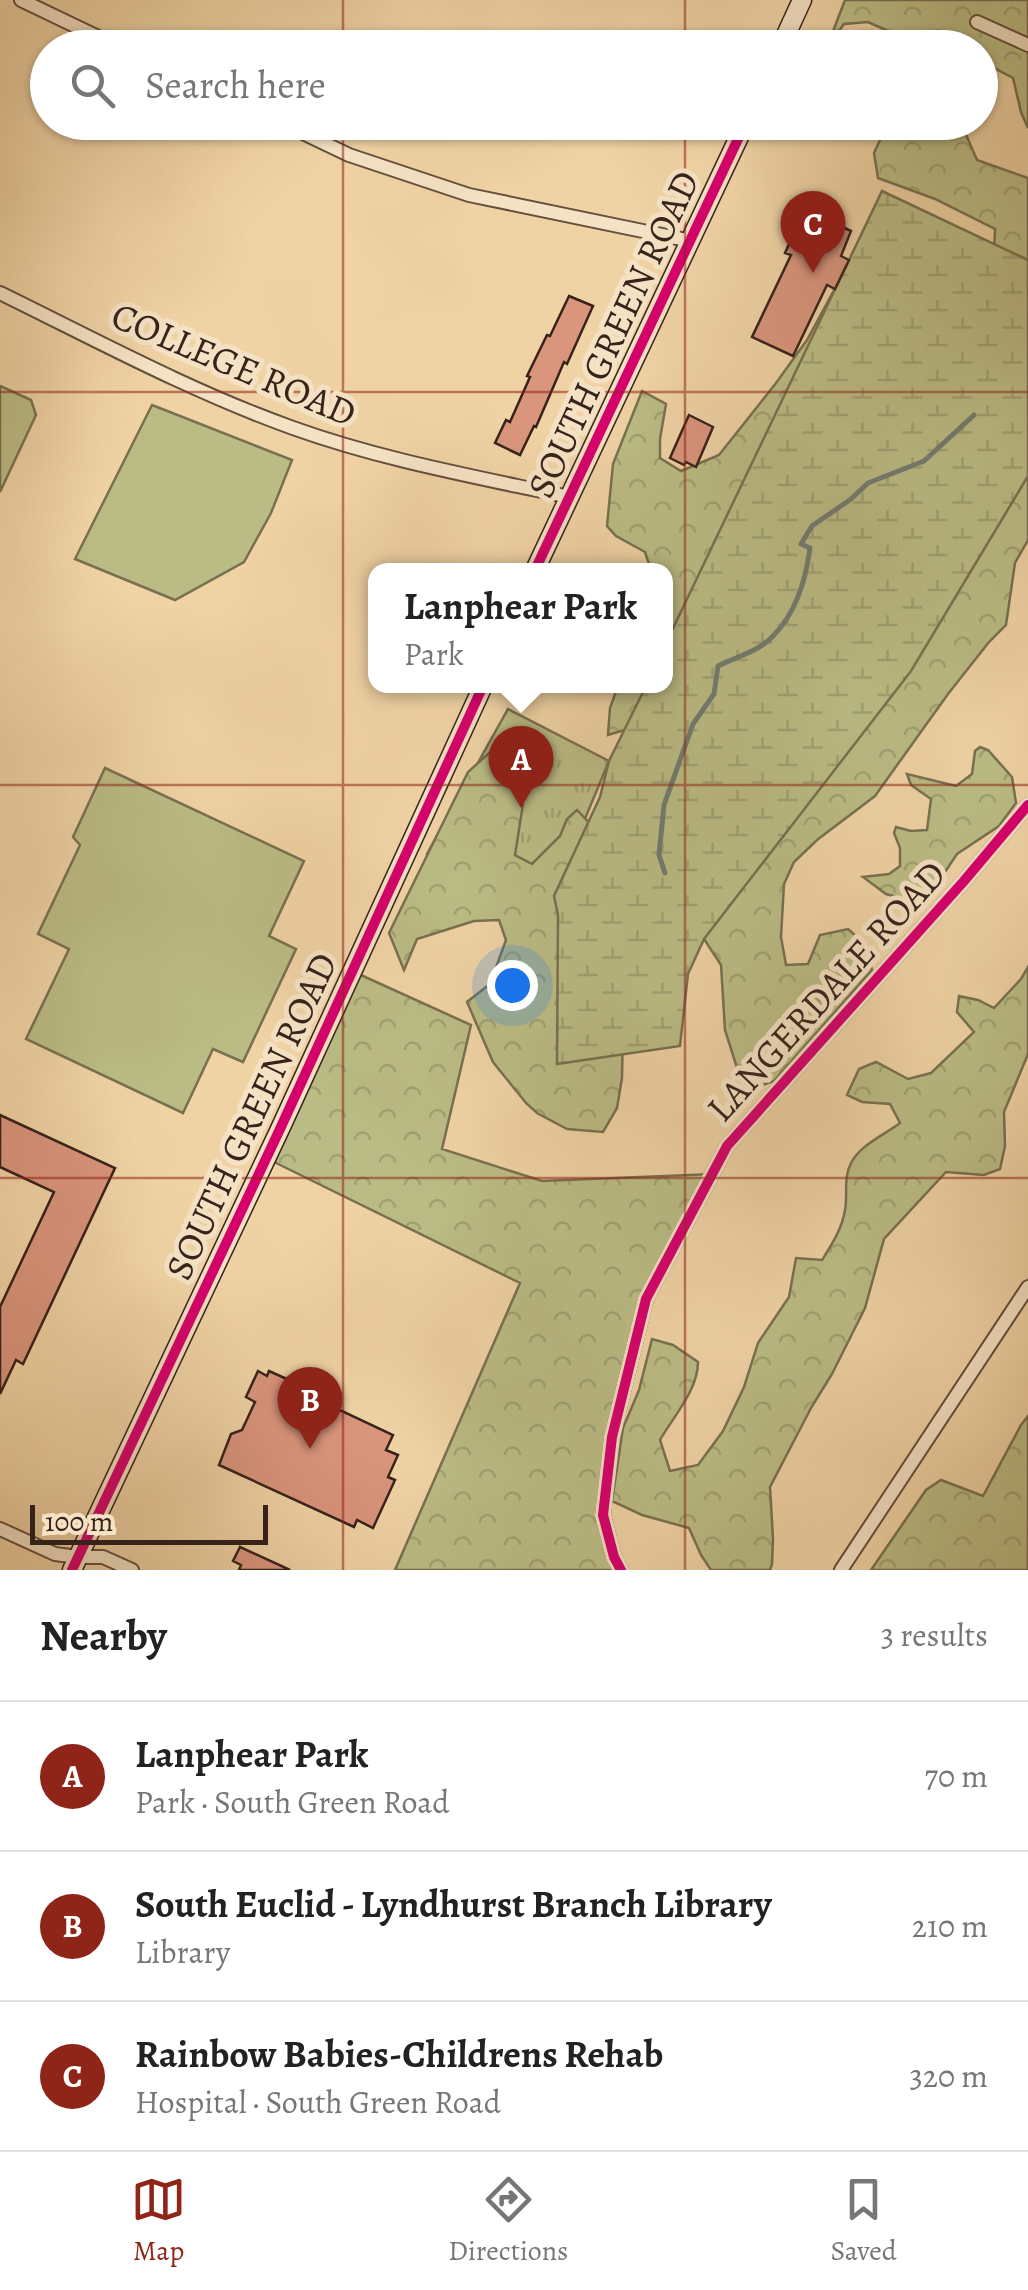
<!DOCTYPE html>
<meta charset="utf-8">
<style>
body{margin:0;font-family:Alegreya,serif;background:#f2f2f2;color:#222}
.scale{position:absolute;left:30px;bottom:25px;width:238px;box-sizing:border-box;padding-left:10px;border:5px solid #37231a;border-top:0;font-size:28px;line-height:35px;white-space:nowrap;color:#37231a;-webkit-text-stroke:8px #f5e2c4;paint-order:stroke}
.you{position:absolute;left:512px;top:985px;width:35px;height:35px;margin:-25px;border:8px solid #fff;border-radius:50%;background:#1a73e8;box-shadow:0 0 0 15px #1a73e833}
.badge{display:grid;place-items:center;width:65px;height:65px;border-radius:50%;background:#8f2418;color:#fff;font-size:32px;font-weight:700}
.pin{position:absolute;translate:-50% -82px;filter:drop-shadow(0 2px 5px #0008)}
.pin::after{content:'';position:absolute;top:52px;width:35px;height:30px;background:inherit;clip-path:polygon(0 0,100% 0,50% 100%)}
.popup{position:absolute;left:368px;top:563px;width:305px;height:130px;box-sizing:border-box;display:grid;place-content:center;border-radius:20px;background:#fff;filter:drop-shadow(0 2px 8px #0005);font-size:32px;white-space:nowrap;color:#767676}
.popup b{font-size:38px;color:#222}
.popup::after{content:'';position:absolute;left:50%;top:100%;margin-left:-20px;border:20px solid transparent;border-top-color:#fff}
.list{margin:0;padding:0;list-style:none}
h2{display:flex;justify-content:space-between;align-items:center;height:130px;margin:0;padding:0 40px;font-size:42px}
h2 small{font-size:32px;font-weight:400;color:#767676}
.list li{display:grid;grid-template-columns:65px 1fr auto;gap:30px;align-items:center;box-sizing:border-box;height:150px;padding:0 40px;border-top:2px solid #e0e0e0}
.list b{display:block;font-size:38px;white-space:nowrap}
.list p{margin:0;font-size:32px;white-space:nowrap;color:#767676}
.list em{font-size:32px;font-style:normal;color:#767676}
.icon{flex:none;width:55px;height:55px;fill:none;stroke:currentColor;stroke-width:2;stroke-linecap:round;stroke-linejoin:round}
.map{position:relative;flex:none;width:1028px;height:1570px;overflow:hidden}
.search{position:absolute;background:#fff;box-shadow:0 2px 8px #0004;left:30px;right:30px;top:30px;height:110px;display:flex;align-items:center;gap:25px;box-sizing:border-box;padding:0 35px;border-radius:55px;color:#767676;font-size:38px}
.sheet{height:580px;background:#fff}
nav{display:flex;justify-content:space-around;align-items:center;box-sizing:border-box;height:140px;border-top:2px solid #e0e0e0;background:#fff;font-size:28px;color:#767676}
nav a{display:grid;justify-items:center;gap:5px}
nav .on{color:#8f2418}
.map>svg:first-child{display:block}
.grass{fill:url(#grass-tufts);stroke:#797050;stroke-width:2.5}
.forest{fill:url(#forest-crowns);stroke:#797050;stroke-width:2.5}
.wetland{fill:url(#wetland-marsh);stroke:#797050;stroke-width:2.5}
.garden{fill:#bbbc85;stroke:#797050;stroke-width:2.5}
.lines{fill:none;stroke-linecap:round;stroke-linejoin:round}
.stream{stroke:#727c71;stroke-width:5}
.building{fill:#da957d;stroke:#37231a;stroke-width:2.5}
.street-casing{stroke:#654f3d;stroke-width:16}
.secondary-casing{stroke:#37231a;stroke-width:21}
.street{stroke:#f5e2c4;stroke-width:12}
.secondary{stroke:#f5e2c4;stroke-width:18}
.cycleway-casing{stroke:#f5e2c4;stroke-width:16}
.cycleway{stroke:#d6006c;stroke-width:10}
.grid{fill:none;stroke:#8f2418;stroke-width:2.5;stroke-opacity:0.55}
.labels{text-anchor:middle;dominant-baseline:central;stroke-width:10;stroke-linejoin:round;paint-order:stroke}
.street-label{font-size:38px;fill:#37231a;stroke:#f5e2c4}
</style>
<div class="map">
<svg width="1028" height="1570" viewBox="0 0 1028 1570">
<defs>
<pattern id="grass-tufts" width="24" height="20" patternUnits="userSpaceOnUse" patternTransform="scale(2.5)"><rect width="24" height="20" fill="#bbbc85"/><path d="M3 7l-1-3M5 7V3M7 7l1-3M15 17l-1-3M17 17v-4M19 17l1-3" fill="none" stroke="#a1a172"/></pattern>
<pattern id="forest-crowns" width="20" height="18" patternUnits="userSpaceOnUse" patternTransform="scale(2.5)"><rect width="20" height="18" fill="#bbbc85"/><path d="M2 6a3 3 0 1 1 6 0M12 15a3 3 0 1 1 6 0" fill="none" stroke="#a1a172"/></pattern>
<pattern id="wetland-marsh" width="20" height="14" patternUnits="userSpaceOnUse" patternTransform="scale(2.5)"><rect width="20" height="14" fill="#bbbc85"/><path d="M1 5h8M5 5V1M11 12h8M15 12V8" fill="none" stroke="#a1a172"/></pattern>
</defs>
<rect width="100%" height="100%" fill="#f0d3a5"/>
<filter id="stains"><feTurbulence type="fractalNoise" baseFrequency=".002" numOctaves="4"/><feColorMatrix values="0 0 0 0 .2 0 0 0 0 .09 0 0 0 0 .02 0 0 0 .5 -.17"/></filter>
<radialGradient id="worn" r=".72"><stop offset=".6" stop-color="#630" stop-opacity="0"/><stop offset="1" stop-color="#630" stop-opacity=".3"/></radialGradient>
<path class="grass" d="M508,709L609,761L547,910L427,854Z"/>
<path class="forest" d="M845,0H1028V128L1021,112L1013,78L981,61L980,48L924,47L868,22L844,24L827,47Z
M888,123H961L977,160L1028,178V540L1015,563L1006,625L989,642L948,694L875,796L817,840L794,862L784,884L781,937L786,965L808,964L820,935L848,929L865,944L872,970L774,1081L757,1087L738,1071L725,1030L721,965L704,939L992,309L995,229L935,199L878,178L874,153Z
M868,221L666,685V570H651L645,552L616,536L607,526L613,464L642,391L666,404L660,439V458L681,471L719,455L776,383L807,340L846,268Z
M618,686H666L651,722L608,735L610,708Z
M497,746L519,771L523,804L515,855L532,864L560,836L567,819L577,810L596,830L623,1031L622,1078L617,1108L603,1132L567,1129L537,1113L526,1103L493,1062L467,1002L490,984L506,940L499,920L474,921L417,939L404,970L389,933L468,772Z
M980,747L988,750L1012,777L1016,803L999,826L957,854L943,875L929,893L919,900L905,899L886,894L863,877L889,874L900,866V848L894,833L896,827L911,831L927,830L931,799L911,785L907,774L956,786L972,774L975,751Z
M1028,967V1054L1004,1112L1005,1146L1000,1169L984,1175L946,1172L884,1239L865,1308L832,1374L811,1408L770,1487L773,1539L772,1564L770,1570H711L701,1555L689,1528L642,1515L612,1501L623,1428L639,1390L652,1339L673,1345L698,1362C698,1390 673,1417 660,1440L670,1471L698,1465L723,1431L744,1387L758,1343L789,1297L796,1258L822,1260C832,1244 842,1229 845,1210C848,1195 843,1178 851,1163C860,1145 884,1135 900,1123L890,1104L862,1102L847,1095L859,1069L876,1062L908,1079L931,1073L974,1032L957,1012L959,996L978,1000L994,1008L1021,979Z
M352,971L471,1025L442,1149L542,1181L712,1174L646,1299L612,1437L603,1515L621,1570H395L520,1283L266,1158Z
M1028,1416V1570H871L926,1490L941,1480L983,1496L1021,1425Z"/>
<path class="wetland" d="M882,191L1028,260V476L911,671L704,939L688,974L680,1046L557,1064L558,915L554,896L600,797L609,761L646,686H666V643Z"/>
<path class="garden" d="M0,386L31,400L36,415L0,492Z
M152,405L292,460L271,513L244,562L175,600L75,559Z
M105,768L304,861L269,936L296,949L243,1062L213,1049L183,1113L26,1039L69,949L38,934L80,845L73,837Z"/>
<g class="lines">
<path class="stream" d="M665,873L659,855L664,805L693,724L714,694L718,666C736,657 760,651 774,635C797,611 806,579 810,548L801,544L812,526L851,499L868,483L924,461L974,415"/>
</g>
<path class="building" d="M811,212L851,231L841,256L849,260L835,289L827,285L793,356L752,337L791,255L785,253L794,233L799,235Z
M569,296L593,306L567,364L564,362L536,427L534,426L520,455L495,443L506,420L510,422L530,377L527,376L547,335L550,336Z
M689,415L713,427L696,467L686,462L684,465L670,458Z
M0,1115L115,1168L23,1364L16,1360L0,1394V1307L54,1192L0,1167Z
M258,1371L267,1376L269,1371L318,1393L321,1386L337,1393L331,1406L393,1435L386,1450L398,1455L388,1477L395,1480L373,1528L357,1520L354,1527L219,1465L231,1434L242,1430L255,1402L246,1397Z
M240,1547L290,1570H239L241,1565L233,1561Z"/>
<g class="lines">
<g class="street-casing">
<path id="street" d="M21,0L121,48
M977,22L1028,45
M280,122L349,155L469,195L691,241
M0,293C96,340 192,392 293,428C382,460 477,477 569,497
M0,1529L55,1554L78,1557H103L132,1570
M621,1570L614,1557L603,1515L612,1437L646,1299L727,1146L964,881L1028,805
M841,1570L1028,1287"/>
</g>
<g class="secondary-casing">
<path id="secondary" d="M780,48L802,0
M535,570L746,122
M72,1570L280,1129L483,686"/>
</g>
<use href="#street" class="street"/>
<use href="#secondary" class="secondary"/>
<g class="cycleway-casing">
<path id="cycleway" d="M535,570L746,122
M72,1570L280,1129L483,686
M621,1570L614,1557L603,1515L612,1437L646,1299L727,1146L964,881L1028,805"/>
</g>
<use href="#cycleway" class="cycleway"/>
</g>
<path class="grid" d="M343,0V48M685,0V48M343,122V1570M685,122V1570M0,392H1028M0,785H1028M0,1178H1028"/>
<g class="labels">
<g class="street-label">
<text transform="translate(613 334) rotate(-65)">SOUTH GREEN ROAD</text>
<text transform="translate(234 364) rotate(23)">COLLEGE ROAD</text>
<text transform="translate(826 991) rotate(-48)">LANGERDALE ROAD</text>
<text transform="translate(251 1116) rotate(-65)">SOUTH GREEN ROAD</text>
</g>
</g>
<rect width="100%" height="100%" filter="url(#stains)"/>
<rect width="100%" height="100%" fill="url(#worn)"/>
</svg>
<div class="scale">100 m</div>
<div class="you"></div>
<div class="pin badge" style="left:521px;top:808px">A</div>
<div class="popup"><b>Lanphear Park</b>Park</div>
<div class="pin badge" style="left:310px;top:1449px">B</div>
<div class="pin badge" style="left:813px;top:273px">C</div>
<div class="search"><svg class="icon" aria-label="search" viewBox="0 0 24 24"><circle cx="10" cy="10" r="6"/><path d="M15 15l6 6"/></svg>Search here</div>
</div>
<section class="sheet">
<h2>Nearby<small>3 results</small></h2>
<ul class="list">
<li><span class="badge">A</span><div><b>Lanphear Park</b><p>Park · South Green Road</p></div><em>70 m</em></li>
<li><span class="badge">B</span><div><b>South Euclid - Lyndhurst Branch Library</b><p>Library</p></div><em>210 m</em></li>
<li><span class="badge">C</span><div><b>Rainbow Babies-Childrens Rehab</b><p>Hospital · South Green Road</p></div><em>320 m</em></li>
</ul>
</section>
<nav>
<a class="on"><svg class="icon" aria-label="map" viewBox="0 0 24 24"><path d="M3 6l6-2 6 2 6-2v14l-6 2-6-2-6 2zM9 4v14M15 6v14"/></svg>Map</a>
<a><svg class="icon" aria-label="directions" viewBox="0 0 24 24"><path d="M12 3l9 9-9 9-9-9zM9 14v-3h6M13 9l2 2-2 2"/></svg>Directions</a>
<a><svg class="icon" aria-label="saved" viewBox="0 0 24 24"><path d="M7 4h10v16l-5-4-5 4z"/></svg>Saved</a>
</nav>
